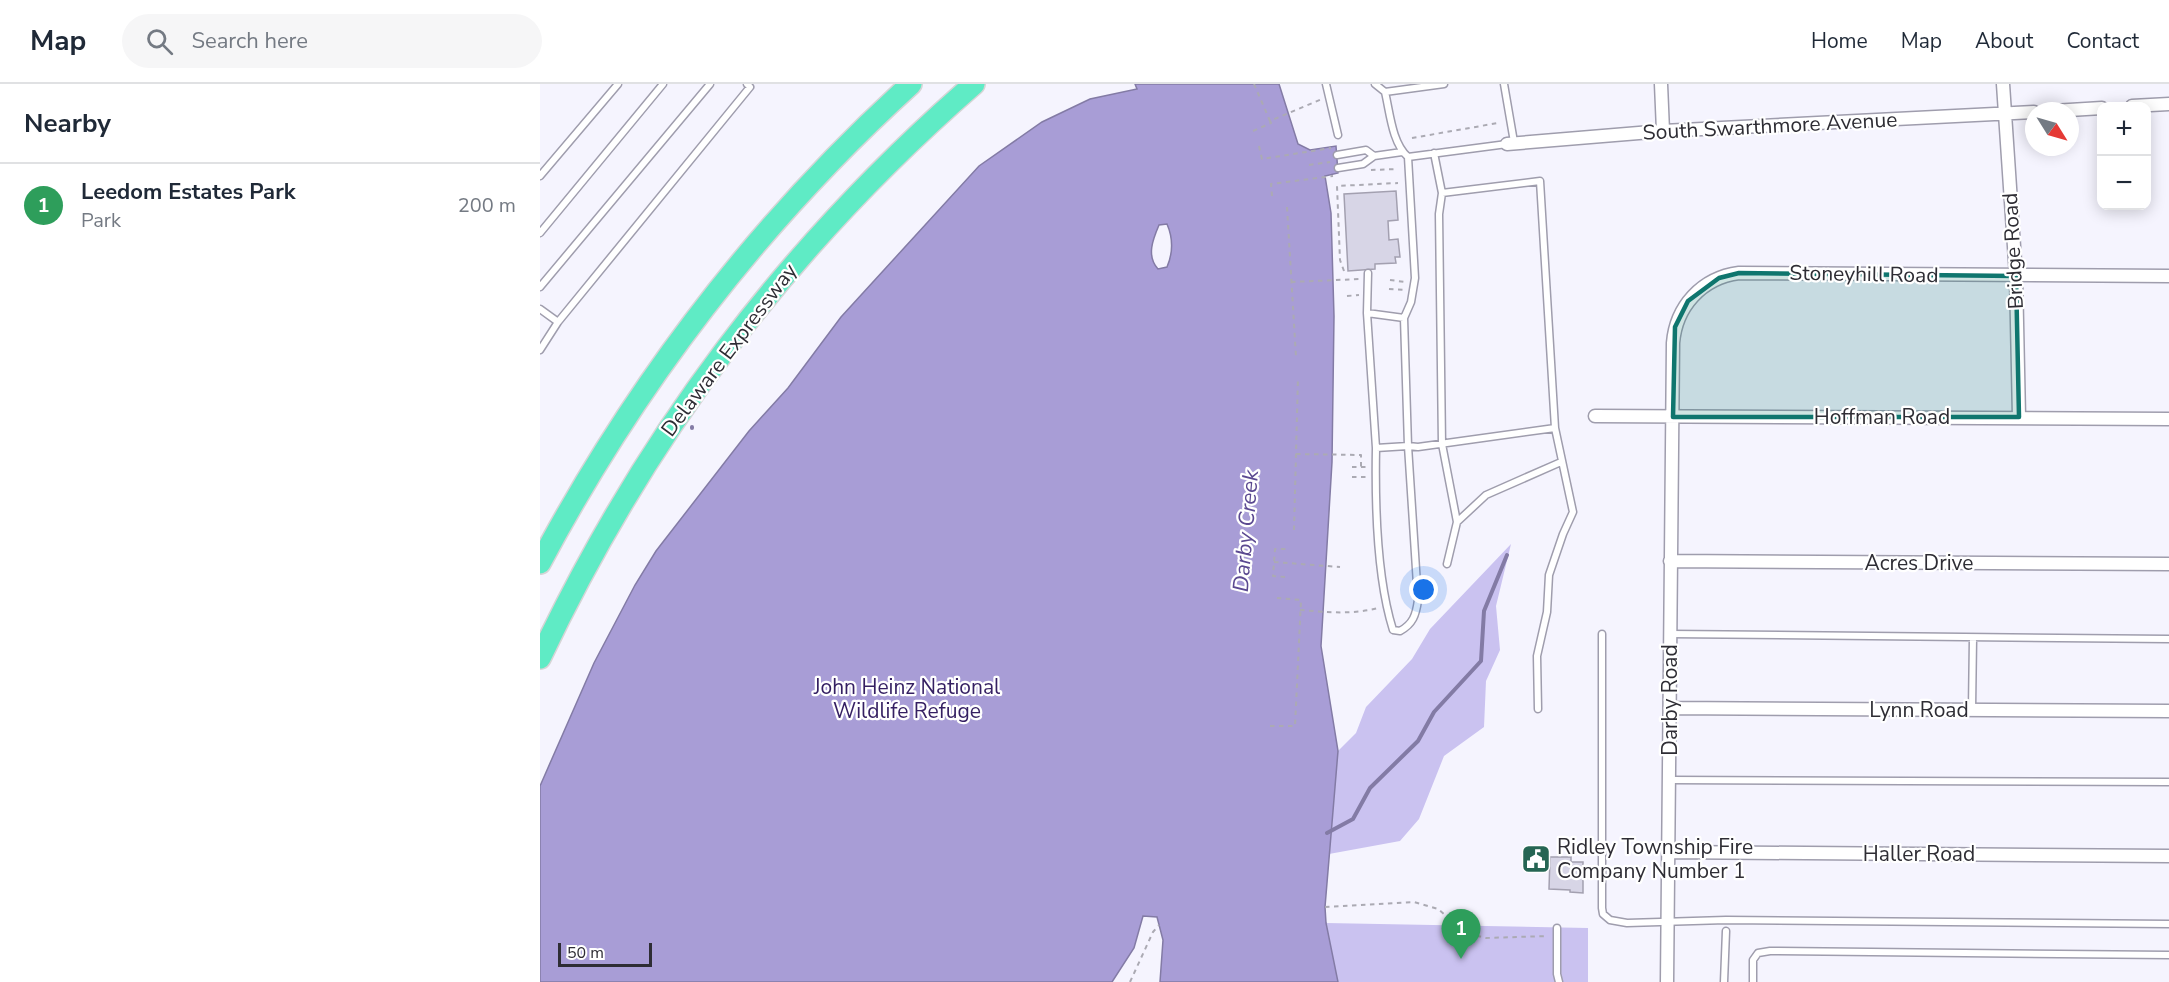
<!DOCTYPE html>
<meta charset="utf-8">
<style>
body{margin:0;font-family:"Nunito Sans",sans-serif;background:#f6f6f7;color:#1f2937}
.controls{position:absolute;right:18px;top:18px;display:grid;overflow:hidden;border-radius:12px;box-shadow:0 3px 15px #0003}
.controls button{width:54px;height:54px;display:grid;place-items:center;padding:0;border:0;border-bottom:2px solid #e0e1e3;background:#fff;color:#1f2937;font:30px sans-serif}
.compass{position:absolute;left:1485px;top:18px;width:54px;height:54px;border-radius:50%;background:#fff;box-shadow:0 3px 15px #0003;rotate:127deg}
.scale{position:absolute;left:18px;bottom:15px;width:94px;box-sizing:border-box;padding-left:6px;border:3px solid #2e2d34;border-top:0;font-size:16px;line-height:21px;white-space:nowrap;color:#2e2d34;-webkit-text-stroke:4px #fff;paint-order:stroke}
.you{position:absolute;left:884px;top:506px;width:21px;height:21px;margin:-15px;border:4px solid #fff;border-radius:50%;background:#1a73e8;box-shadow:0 0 0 9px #1a73e833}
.badge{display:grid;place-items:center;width:39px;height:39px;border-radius:50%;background:#db2777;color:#fff;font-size:20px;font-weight:700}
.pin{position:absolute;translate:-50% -50px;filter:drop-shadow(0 2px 3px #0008)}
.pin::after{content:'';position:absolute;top:32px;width:21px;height:18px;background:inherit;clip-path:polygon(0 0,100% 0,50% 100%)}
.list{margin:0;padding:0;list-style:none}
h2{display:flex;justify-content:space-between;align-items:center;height:78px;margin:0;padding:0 24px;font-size:26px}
h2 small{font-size:20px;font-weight:400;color:#747a83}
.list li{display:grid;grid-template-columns:39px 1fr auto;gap:18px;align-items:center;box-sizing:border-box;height:84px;padding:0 24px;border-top:2px solid #e0e1e3}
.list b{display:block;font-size:22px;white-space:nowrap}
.list p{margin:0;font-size:20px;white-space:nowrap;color:#747a83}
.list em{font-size:20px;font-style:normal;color:#747a83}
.icon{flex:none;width:33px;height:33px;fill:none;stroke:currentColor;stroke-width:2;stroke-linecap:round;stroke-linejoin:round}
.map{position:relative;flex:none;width:1629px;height:898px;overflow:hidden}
header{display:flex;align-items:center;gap:36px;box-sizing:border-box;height:84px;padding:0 30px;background:#fff;border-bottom:2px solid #e0e1e3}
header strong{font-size:28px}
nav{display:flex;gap:33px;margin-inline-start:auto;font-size:21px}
.search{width:420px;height:54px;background:#f6f6f7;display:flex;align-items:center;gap:15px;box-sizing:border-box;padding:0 21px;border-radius:33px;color:#747a83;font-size:22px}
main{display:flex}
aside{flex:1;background:#fff}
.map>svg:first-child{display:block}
.green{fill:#cac2f0}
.water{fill:#a89dd6;stroke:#837ba5;stroke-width:1.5;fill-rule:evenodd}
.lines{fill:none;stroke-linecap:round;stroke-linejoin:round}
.stream{stroke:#837ba5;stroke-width:4}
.building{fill:#d7d5e6;stroke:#a3a0b0;stroke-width:1.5}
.service-casing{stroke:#9f9dad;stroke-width:9}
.minor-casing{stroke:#9f9dad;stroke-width:15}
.motorway-casing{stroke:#d5d5d6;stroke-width:24}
.path{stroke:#abaab3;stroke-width:2;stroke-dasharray:4.5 4.5;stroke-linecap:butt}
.service{stroke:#fff;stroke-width:6}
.minor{stroke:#fff;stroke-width:12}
.motorway{stroke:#5febc5;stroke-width:21}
.marked{fill:#0f766e;fill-opacity:0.2;stroke:#0f766e;stroke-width:4.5;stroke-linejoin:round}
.labels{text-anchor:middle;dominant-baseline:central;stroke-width:4.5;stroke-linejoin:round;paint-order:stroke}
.street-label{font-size:21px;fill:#2e2d34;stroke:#fff}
.park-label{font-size:21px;fill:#341f62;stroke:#fff}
.poi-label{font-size:21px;fill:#2e2d34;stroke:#fff;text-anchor:start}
.water-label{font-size:22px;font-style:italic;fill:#5b4991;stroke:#fff}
</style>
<header>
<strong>Map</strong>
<div class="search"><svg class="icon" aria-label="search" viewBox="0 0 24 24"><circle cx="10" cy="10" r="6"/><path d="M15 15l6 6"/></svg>Search here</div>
<nav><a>Home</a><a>Map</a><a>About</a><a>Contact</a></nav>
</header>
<main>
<aside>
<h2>Nearby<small></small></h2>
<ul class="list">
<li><span class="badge" style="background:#2e9e5b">1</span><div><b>Leedom Estates Park</b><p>Park</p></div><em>200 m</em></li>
</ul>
</aside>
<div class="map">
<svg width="1629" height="898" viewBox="0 0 1629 898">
<rect width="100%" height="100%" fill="#f5f4fe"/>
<path class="green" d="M971,460L956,522L960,566L946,597L944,643L904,672L879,735L860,757L789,770L798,667L816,649L826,623L872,575L890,545Z
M786,839L1048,844V898H798Z"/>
<path class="water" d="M595,0H739L758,60L770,66L796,62L798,89L785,92L791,129L794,232L792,378L781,562L798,667L785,823L786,839L798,898H620L623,856L617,833L603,832L594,864L572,898H0V702L54,579L95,501L116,467L209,347L248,304L301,233L439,82L502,38L550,15L597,5ZM627,140C633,154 633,169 627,183L618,185C606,172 613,155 619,141Z"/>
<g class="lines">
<path class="stream" d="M152,343V344
M787,749L813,735L830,704L878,657L894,628L941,577L944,527L967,471"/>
</g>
<path class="building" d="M856,107L858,136L848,137L849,156L858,155L860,173H855L856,179L835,180V185L808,187L804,110Z
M1010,773H1031V778H1043V809L1030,808V806L1009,805Z"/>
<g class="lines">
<g class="service-casing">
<path id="service" d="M786,0L798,51
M835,0L845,8
M904,0L845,8C850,29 852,59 868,73L967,60
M964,0L974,58
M894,69L902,109
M797,71L826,66L834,72L862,68
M798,84L823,80L834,72
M0,92L78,0
M0,149L123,0
M0,203L170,0
M0,225L18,238
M827,229L828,189
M864,234L827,229L836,364L868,362L864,234L871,218L875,194L868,73
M0,266L18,238L210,3L207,0
M836,364C835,418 837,495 853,546L860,547C873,540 876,531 878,516L868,362L878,363L1015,344L1000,97L902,109L899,130L902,360L917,438L907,480
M917,438L946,411L1021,378
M1062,550V824L1063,830L1070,836L1087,839L1186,836L1629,840
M1130,550L1629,555
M998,625L997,572L1007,528L1009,491L1023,450L1033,428L1015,344
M1432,625L1433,554
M1130,696L1629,698
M1017,844V890L1019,898
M1184,898L1186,847
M1213,898V876L1218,869L1230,867L1629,871"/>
</g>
<g class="minor-casing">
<path id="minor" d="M1121,0L1123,47
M1463,0L1476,192L1479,333
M1592,22L1629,20
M1513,27L1562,24
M967,60L1123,47L1494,28
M1055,332L1629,335
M1130,477L1629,480
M1130,624L1629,627
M1129,768L1629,772
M1127,898L1133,259C1136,223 1161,194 1199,189L1629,192"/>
</g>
<g class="motorway-casing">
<path id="motorway" d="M0,479C96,299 219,138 371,0
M0,574C106,350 247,163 434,0"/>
</g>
<path class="path" d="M714,0L730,37L782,15
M713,47L731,39L730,37
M872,54L958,39
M719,62L722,75L791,64
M769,81L790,78
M831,86L858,85
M732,112L731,100L793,92
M747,123L756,273
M804,187L800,176L797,102L858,99
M850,196L865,198
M751,198L820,195
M849,205L865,206
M807,212L819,211
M756,370L821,371V383
M812,383H827
M812,393H827
M754,446L758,293
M734,478L800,483
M745,493L733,492L735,465H747
M760,526C787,528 812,531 838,524
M730,642H755L761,516L737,514
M785,823L874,818L898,825L926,849L946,854L1008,852
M590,898L613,848L619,841"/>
<use href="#service" class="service"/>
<use href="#minor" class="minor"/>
<use href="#motorway" class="motorway"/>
</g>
<path class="marked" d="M1199,189L1476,192L1479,333H1133L1135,243L1148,217L1179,194Z"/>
<defs>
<g id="civic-square" transform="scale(1.5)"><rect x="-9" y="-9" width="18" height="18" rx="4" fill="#256553" stroke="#fff"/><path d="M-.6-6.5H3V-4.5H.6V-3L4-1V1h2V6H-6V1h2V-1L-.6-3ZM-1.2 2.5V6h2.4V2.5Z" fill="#fff"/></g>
</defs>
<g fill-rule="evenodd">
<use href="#civic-square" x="996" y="775"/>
</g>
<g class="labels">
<g class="street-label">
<text transform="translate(1230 42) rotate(-3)">South Swarthmore Avenue</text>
<text transform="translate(1473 167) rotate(-93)">Bridge Road</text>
<text transform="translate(1324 190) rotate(1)">Stoneyhill Road</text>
<text transform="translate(189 266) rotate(-53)">Delaware Expressway</text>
<text x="1342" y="333">Hoffman Road</text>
<text x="1379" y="479">Acres Drive</text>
<text transform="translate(1130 616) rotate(-90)">Darby Road</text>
<text x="1379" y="626">Lynn Road</text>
<text x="1379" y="770">Haller Road</text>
</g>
<g class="park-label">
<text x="367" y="603">John Heinz National<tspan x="367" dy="24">Wildlife Refuge</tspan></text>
</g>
<g class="poi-label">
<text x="1017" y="763">Ridley Township Fire<tspan x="1017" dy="24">Company Number 1</tspan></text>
</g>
<g class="water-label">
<text transform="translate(706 447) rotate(-85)">Darby Creek</text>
</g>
</g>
</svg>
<div class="controls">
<button>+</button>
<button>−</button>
</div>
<svg class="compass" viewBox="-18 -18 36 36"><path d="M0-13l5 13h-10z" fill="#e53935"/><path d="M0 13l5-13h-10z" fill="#747a83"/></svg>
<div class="scale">50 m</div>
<div class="you"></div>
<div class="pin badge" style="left:921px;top:875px;background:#2e9e5b">1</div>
</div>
</main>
